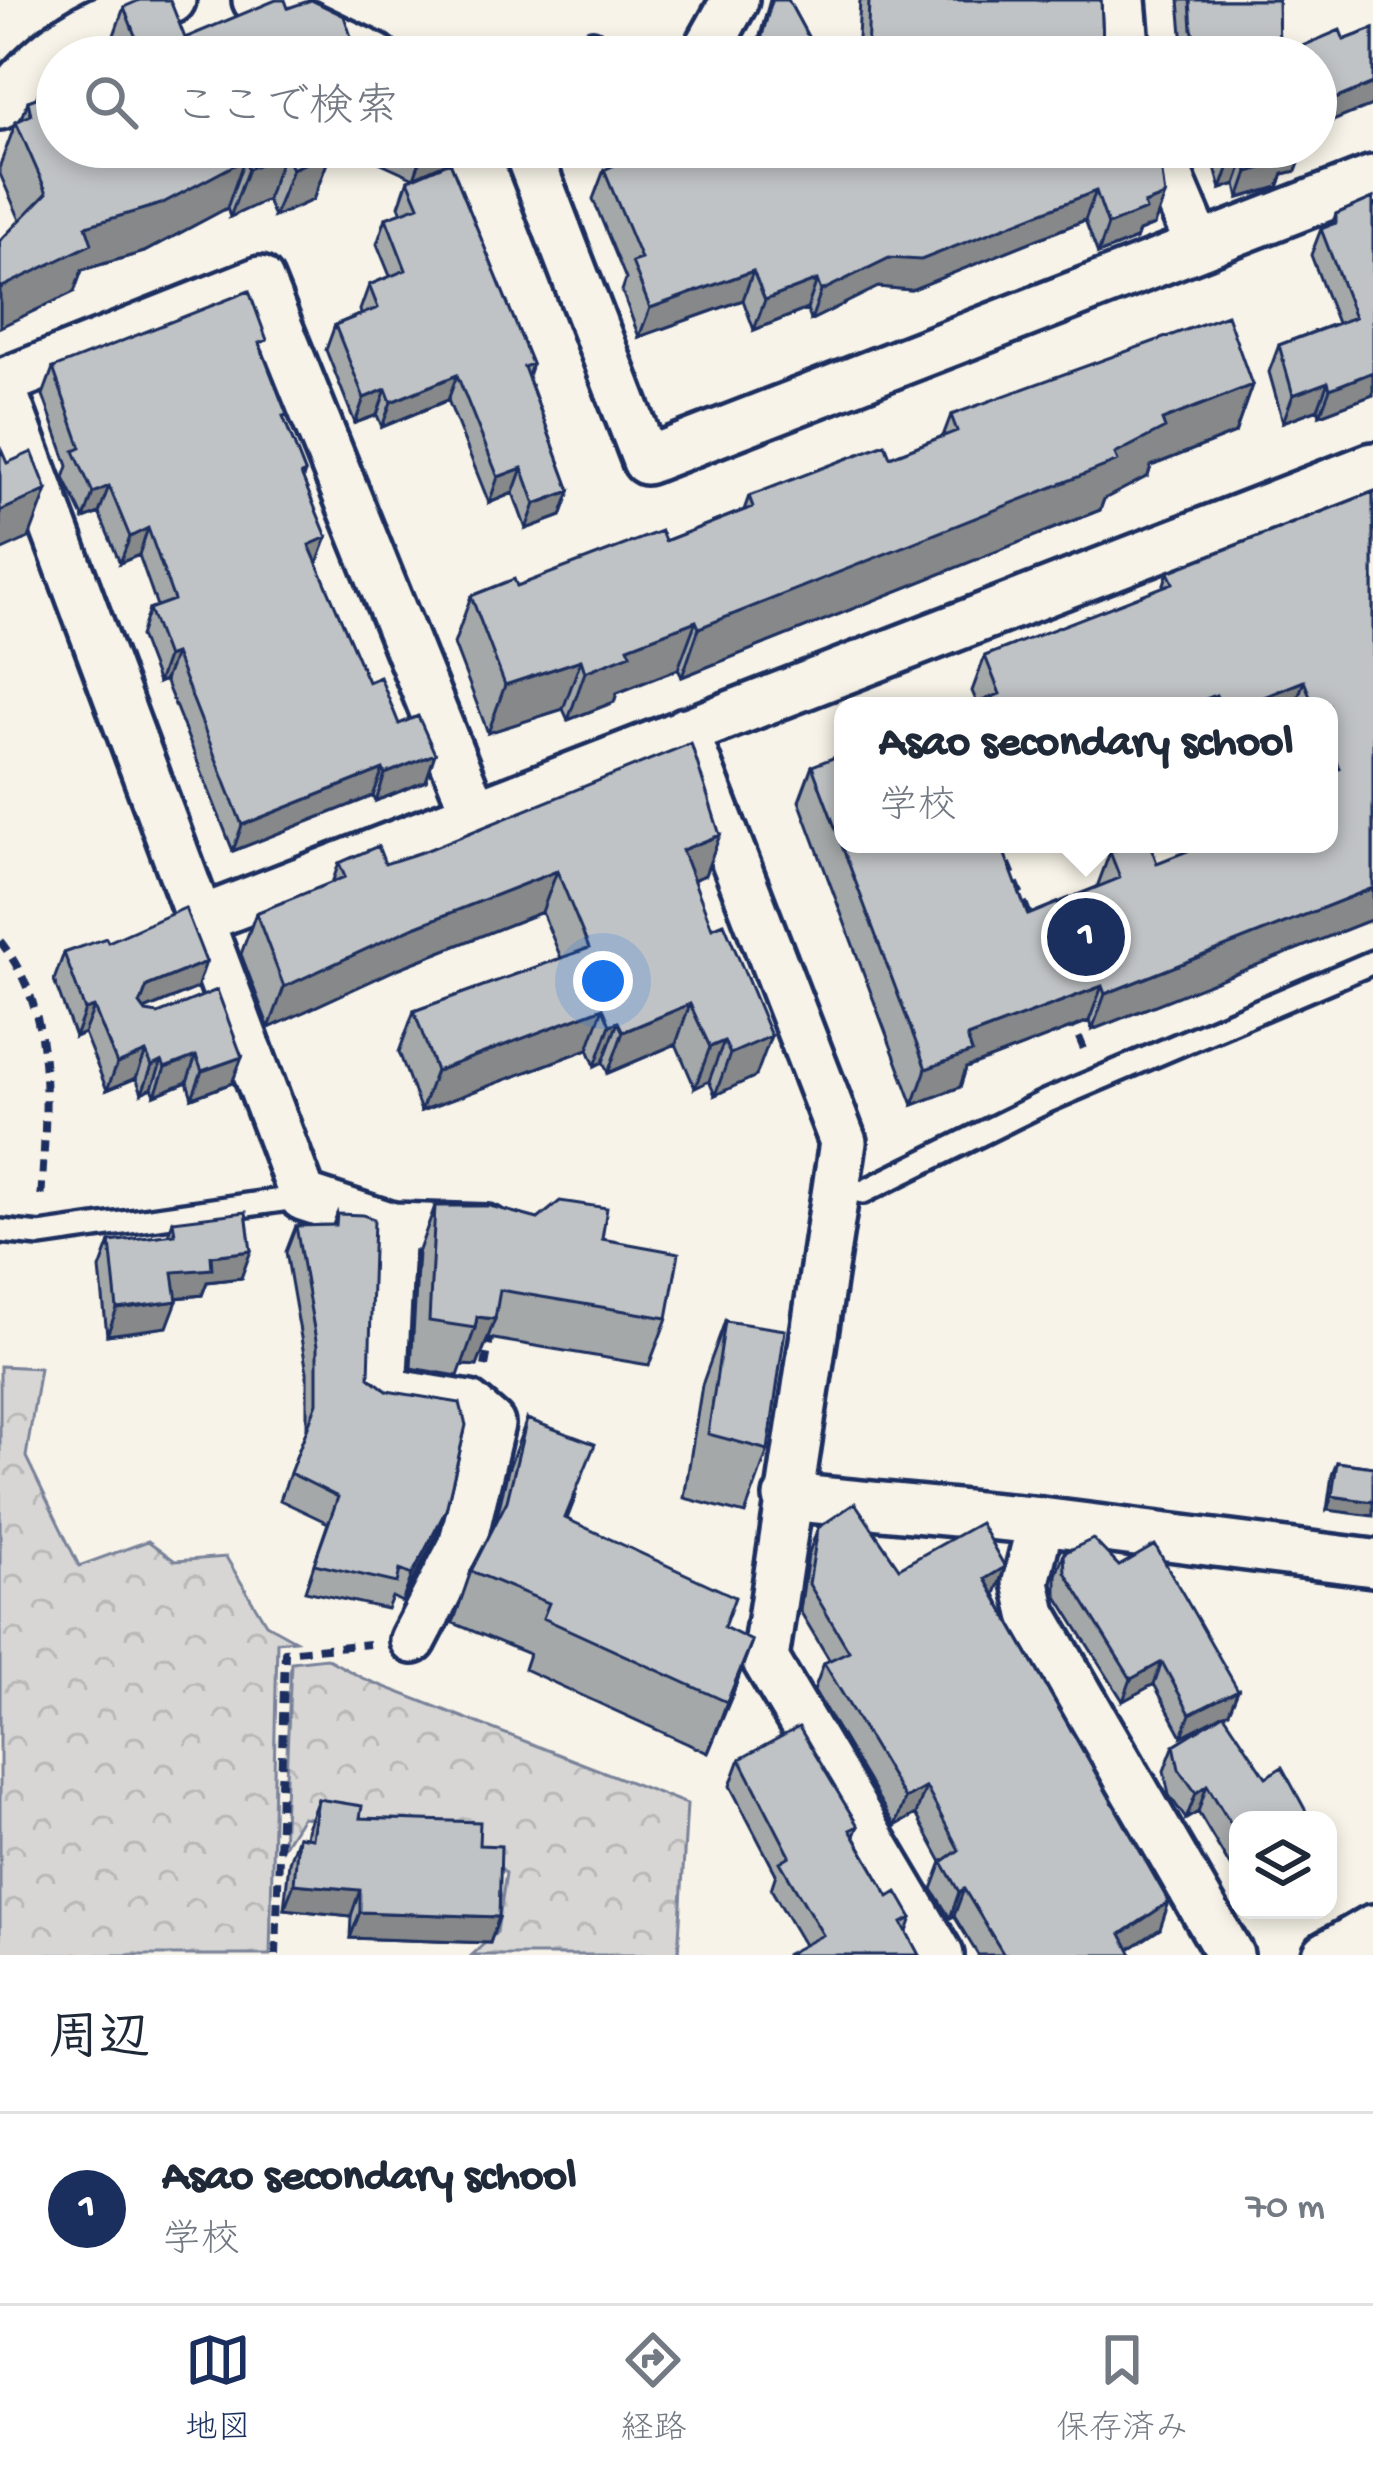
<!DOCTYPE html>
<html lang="ja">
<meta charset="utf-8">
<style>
body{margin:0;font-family:"Gochi Hand","Klee One",sans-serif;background:#f2f2f3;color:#1f2937}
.controls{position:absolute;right:36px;bottom:36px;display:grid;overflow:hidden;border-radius:24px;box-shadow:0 6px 18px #0003}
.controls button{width:108px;height:108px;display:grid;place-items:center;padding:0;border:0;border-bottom:3px solid #e0e1e3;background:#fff;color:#1f2937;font:60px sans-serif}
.you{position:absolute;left:603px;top:981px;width:42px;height:42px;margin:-30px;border:9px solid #fff;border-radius:50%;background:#1a73e8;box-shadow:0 0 0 18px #1a73e833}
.badge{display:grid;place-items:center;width:78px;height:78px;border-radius:50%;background:#1b2f5e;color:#fff;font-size:39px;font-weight:700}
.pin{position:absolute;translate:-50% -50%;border:6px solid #fff;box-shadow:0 3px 12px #0006}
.popup{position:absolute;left:834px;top:697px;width:504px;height:156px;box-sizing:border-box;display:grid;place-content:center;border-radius:24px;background:#fff;filter:drop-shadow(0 3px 9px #0005);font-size:39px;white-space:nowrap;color:#747a83}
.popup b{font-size:45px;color:#1f2937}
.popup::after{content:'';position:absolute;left:50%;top:100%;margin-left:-24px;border:24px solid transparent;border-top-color:#fff}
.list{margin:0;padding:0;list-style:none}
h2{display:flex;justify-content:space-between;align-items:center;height:156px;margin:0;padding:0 48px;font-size:51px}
h2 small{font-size:39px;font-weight:400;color:#747a83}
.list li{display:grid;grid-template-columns:78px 1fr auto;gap:36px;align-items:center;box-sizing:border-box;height:192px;padding:0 48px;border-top:3px solid #e0e1e3}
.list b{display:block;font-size:45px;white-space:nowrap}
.list p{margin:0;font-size:39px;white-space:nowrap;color:#747a83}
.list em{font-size:39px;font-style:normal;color:#747a83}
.icon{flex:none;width:66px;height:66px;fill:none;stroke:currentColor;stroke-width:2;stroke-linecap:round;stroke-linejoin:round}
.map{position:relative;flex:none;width:1373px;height:1955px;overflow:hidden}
.search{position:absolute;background:#fff;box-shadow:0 6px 18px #0003;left:36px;right:36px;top:36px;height:132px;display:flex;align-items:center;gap:30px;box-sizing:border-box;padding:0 42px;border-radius:66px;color:#747a83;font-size:45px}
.sheet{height:348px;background:#fff}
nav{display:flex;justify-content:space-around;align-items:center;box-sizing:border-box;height:168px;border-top:3px solid #e0e1e3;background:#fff;font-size:33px;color:#747a83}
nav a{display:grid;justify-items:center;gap:6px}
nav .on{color:#1b2f5e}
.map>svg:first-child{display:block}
.forest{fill:url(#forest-crowns);stroke:#798299;stroke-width:3}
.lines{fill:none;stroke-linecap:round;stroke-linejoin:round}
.service-casing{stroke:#1b2f5e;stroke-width:30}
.minor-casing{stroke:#1b2f5e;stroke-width:54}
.path{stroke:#1b2f5e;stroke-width:8;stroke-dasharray:12 9;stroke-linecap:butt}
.service{stroke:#f7f3e8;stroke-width:21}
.minor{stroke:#f7f3e8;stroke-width:45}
.wall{fill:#a5a8a9;stroke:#1b2f5e;stroke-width:3}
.shaded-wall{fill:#86888a;stroke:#1b2f5e;stroke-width:3}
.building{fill:#c0c3c5;stroke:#1b2f5e;stroke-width:3}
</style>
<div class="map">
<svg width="1373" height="1955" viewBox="0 0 1373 1955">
<defs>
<pattern id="forest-crowns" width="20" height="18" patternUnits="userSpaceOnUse" patternTransform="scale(3)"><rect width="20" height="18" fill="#d7d6d4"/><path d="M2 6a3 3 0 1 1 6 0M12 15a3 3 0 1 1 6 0" fill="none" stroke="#b8b8b8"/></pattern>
</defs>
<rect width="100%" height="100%" fill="#f7f3e8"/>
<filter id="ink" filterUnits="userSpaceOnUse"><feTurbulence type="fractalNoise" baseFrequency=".00833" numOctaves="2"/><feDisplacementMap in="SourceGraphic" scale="24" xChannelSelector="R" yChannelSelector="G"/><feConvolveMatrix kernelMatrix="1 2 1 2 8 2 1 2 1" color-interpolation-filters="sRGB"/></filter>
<g filter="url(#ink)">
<path class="forest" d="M0,1366L40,1368L26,1457L79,1566L148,1541L175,1561L226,1557L266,1624L295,1640L277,1642L270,1955H0Z
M326,1658L364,1679L687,1804L678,1955H472L497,1932L506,1873L470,1837L302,1817L283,1847L291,1662Z"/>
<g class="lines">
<g class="service-casing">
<path id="service" d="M593,42L596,57
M839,1187L863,1192L1047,1101L1373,962
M0,1231L40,1235L303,1197"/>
</g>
<g class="minor-casing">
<path id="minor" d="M256,0L375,57
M1122,0L1127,57
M703,57L735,0
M0,106C41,48 101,8 172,0
M530,147L531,161L646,461L1373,179
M1157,147L1199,246
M0,382L303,1197L392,1226L487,1229
M0,383L260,280L474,812
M685,731L843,1142L765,1659L940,1955
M202,919L1373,466
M392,1226L383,1391L469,1405L491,1424L462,1546L413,1640
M787,1497L1041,1521L1373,1563
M1041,1521L1026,1582L1033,1614L1230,1955
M1326,1955L1373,1928"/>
</g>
<path class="path" d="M1000,844L1031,920
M0,941C60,1017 45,1114 41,1204
M1071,1018L1086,1054
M485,1366L491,1333
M276,1955L285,1652L369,1644"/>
<use href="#service" class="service"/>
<use href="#minor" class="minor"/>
</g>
<path class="wall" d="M770,0H788L819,57H754Z
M860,0H1101L1103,43L1108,57H857Z
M1179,0H1278L1279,56L1344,40L1373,29V107L1316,57H1184Z
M124,7L185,38L288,8L358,57L108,52Z
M42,82L331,152L313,200L274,217L267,200L230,217L227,208L144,252L82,270L74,292L0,327V241L20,220L0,174V165L16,122L22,119L28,101L36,99Z
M346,147H482L450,162L532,364L528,376L570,491L561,516L526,529L513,493L489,503L448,400L382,427L377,415L355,423L326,350L335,325L361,314L360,310L369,285L390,276L377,244L386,218L402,213L399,206L408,180L414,178Z
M1144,147L1154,225L1139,231L1136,239L1098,254L1085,220L911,290L878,287L811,320L807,309L754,330L743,300L639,337L622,291L626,279L593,199L604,170Z
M1209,147H1305L1296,171L1283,174L1278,187L1239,198L1236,184L1221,189Z
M1373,198V395L1320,415L1318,409L1283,422L1269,372L1279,345L1337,323L1311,255L1321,229L1332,224L1336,214Z
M263,352L285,422L305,472L303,478L317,564L368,682L399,724L426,781L376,801L373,796L233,851L165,680L158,683L140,636L149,609L157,606L139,555L120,563L99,513L84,519L64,478L68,466L43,395L53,368Z
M1252,385L1235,433L1151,466L1148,476L1104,499L1100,510L682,677L678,669L617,693L614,702L568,720L563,709L488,733L454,644L471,596L517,586L665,541L744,510L749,496L890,457L943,436L951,415Z
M1373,492V919L1092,1030L1089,1021L966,1068L960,1087L913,1105L799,801L812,766L1028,915L1097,887L1110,852L1157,863L1329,844V706H969L977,703L972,691L985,656L1163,587L1168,572Z
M339,863L705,875L693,880L756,1076L715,1095L709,1081L695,1088L676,1044L608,1073L603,1062L595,1066L588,1049L421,1111L399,1052L414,1011L561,958L542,912L397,969L269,1028L241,954L256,913L332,883Z
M108,942L197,988L144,1010L242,1057L232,1083L192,1098L187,1082L155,1095L152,1088L142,1093L136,1078L107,1090L84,1033L75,1037L54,980L64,953Z
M435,1206L602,1239L667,1318L649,1365L488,1338L477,1366L462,1365L458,1376L411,1368L418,1253Z
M337,1214L369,1377L446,1510L436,1536L402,1602L392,1597L387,1609L305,1591L328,1523L280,1500L307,1428V1372L286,1252L296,1226L333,1225Z
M173,1221L241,1278L207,1282L202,1295L177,1298L167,1327L107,1335L100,1269L110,1242L168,1235Z
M725,1321L768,1450L745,1514L684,1498L702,1385Z
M527,1419L576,1496L567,1519L724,1628L733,1693L708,1753L524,1669L529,1654L453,1623L471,1571L495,1525L508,1470Z
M1337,1462L1373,1467L1327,1510L1332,1475Z
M818,1528L899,1568L995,1594L1160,1929L1129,1949L1132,1955H978L954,1916L950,1918L932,1889L942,1862L916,1814L895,1826L814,1690L824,1663L830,1661L800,1611L808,1555Z
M1064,1553L1238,1690L1229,1712L1224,1715L1238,1820L1237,1878L1198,1812L1186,1819L1169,1795L1164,1771L1174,1745L1215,1720L1182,1736L1154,1684L1123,1701L1056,1595V1575Z
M740,1759L858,1826L854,1836L889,1897L912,1918L907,1932L804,1945L771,1889L776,1874L730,1786Z
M318,1799L360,1818L479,1845L499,1917L490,1943L350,1938L351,1916L284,1909L289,1862L298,1836L306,1837L308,1825Z"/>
<path class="shaded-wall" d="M1373,83L1372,105L1316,128V107Z
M425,147H482L414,178Z
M1298,147H1305L1296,171L1283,174L1278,187L1239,198L1248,172L1285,151Z
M331,152L313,200L274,217L292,169Z
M284,153L267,200L230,217L248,169Z
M1245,158L1236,184L1221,189L1230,163Z
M244,160L227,208L144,252L82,270L74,292L0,327V288L86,226Z
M1096,191L1085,220L911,290L878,287L811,320L821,291L889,258Z
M1165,196L1154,225L1139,231L1136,239L1098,254L1108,225L1144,204Z
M753,271L743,300L639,337L650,308Z
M817,280L807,309L754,330L765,300Z
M1373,372V395L1320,415L1330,389Z
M457,375L448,400L382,427L391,402Z
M1328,382L1318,409L1283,422L1293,395Z
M1252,385L1235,433L1151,466L1148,476L1104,499L1100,510L682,677L699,628L1162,420Z
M386,389L377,415L355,423L364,398Z
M522,468L513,493L489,503L498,477Z
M109,486L99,513L84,519L93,493Z
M47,490L29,538L0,551V511Z
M570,491L561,516L526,529L535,504Z
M148,528L139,555L120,563L130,537Z
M327,537L317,564L309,545Z
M696,621L678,669L617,693L614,702L568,720L585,672L628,647Z
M175,654L165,680L158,683L167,657Z
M581,660L563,709L488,733L505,685Z
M1304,681L1295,706H1241Z
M1216,695L1212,706H1188Z
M435,754L426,781L376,801L385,774Z
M383,769L373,796L233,851L242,825Z
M720,835L705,875L667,890L682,850Z
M557,871L542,912L397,969L269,1028L284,987L412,928Z
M1373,888V919L1092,1030L1105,994Z
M206,962L197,988L137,1013L130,1031L147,986Z
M1102,986L1089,1021L966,1068L960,1087L913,1105L926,1069L967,1037Z
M690,1004L676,1044L608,1073L623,1032Z
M94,1007L84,1033L75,1037L85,1010Z
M603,1008L588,1049L421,1111L436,1071Z
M618,1022L603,1062L595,1066L610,1025Z
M771,1036L756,1076L715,1095L730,1054Z
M724,1041L709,1081L695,1088L710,1047Z
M146,1052L136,1078L107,1090L117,1064Z
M196,1056L187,1082L155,1095L165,1068Z
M242,1057L232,1083L192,1098L202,1071Z
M162,1061L152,1088L142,1093L152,1066Z
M251,1251L241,1278L207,1282L202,1295L164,1299L173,1272L211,1256Z
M177,1301L167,1327L107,1335L117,1309Z
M477,1317L495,1319L477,1366L462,1365L475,1328Z
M1332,1496L1373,1502V1516L1327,1510Z
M446,1510L436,1536L402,1602L412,1575Z
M1005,1567L995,1594L975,1605L985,1579Z
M752,1641L733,1693L708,1753L727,1702Z
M1162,1662L1154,1684L1123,1701L1131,1679Z
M1238,1690L1229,1712L1182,1736L1190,1714Z
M1207,1785L1198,1812L1186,1819L1196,1793Z
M926,1787L916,1814L895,1826L905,1799Z
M294,1884L360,1890L351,1916L284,1909Z
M964,1889L954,1916L950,1918L959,1892Z
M1169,1902L1160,1929L1120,1955L1121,1934Z
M360,1912L499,1917L490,1943L350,1938Z"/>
<path class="building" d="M140,0H170L185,38L276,0H285L288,8L311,0L344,16L358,57H96L136,38L124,7Z
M772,0H788L819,57H768L760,43Z
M869,0H1101L1103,43L1108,57H867Z
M1190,0H1278L1279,56L1340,30L1344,40L1373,29V83L1316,107V57H1200L1192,29Z
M57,75V147H329L331,152L292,169L284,153L248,169L244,160L161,204L86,226L92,244L0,288V241L47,193L16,122L31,115L28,101L47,94L42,82Z
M653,147H1144L1148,155L1153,153L1162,173L1165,196L1144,204L1146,210L1108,225L1096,191L921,260L889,258L821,291L817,280L765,300L753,271L650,308L632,262L641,259L604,170Z
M1225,147H1298L1285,151L1287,161L1248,172L1245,158L1230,163Z
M450,162L532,364L524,367L570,491L535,504L522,468L498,477L457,375L391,402L386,389L364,398L335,325L378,308L369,285L406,270L386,218L419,206L408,180Z
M1373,198V372L1330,389L1328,382L1293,395L1279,345L1355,317L1321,229L1336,223V214Z
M249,291L267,340L259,343L287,415L283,416L305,472L301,474L327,537L309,545L368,682L380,677L399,724L418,716L435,754L385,774L383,769L242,825L175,654L167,657L149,609L174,600L148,528L130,537L109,486L93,493L74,451L81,448L53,368Z
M1227,315L1252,385L1162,420L1165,428L1115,454L1118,461L699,628L696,621L628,647L631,654L585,672L581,660L505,685L471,596L514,579L517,586L661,531L665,541L753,507L749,496L885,444L890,457L957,431L951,415Z
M0,447L7,463L32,452L47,490L0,511Z
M1373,492V888L1105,994L1102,986L967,1037L972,1052L926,1069L812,766L843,754V844H1001L1028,915L1120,878L1110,852L1131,844H1150L1157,863L1205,844H1329V772L1339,768L1329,744V706H1314L1304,681L1241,706H1221L1216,695L1188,706H969L1000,694L985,656L1173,583L1168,572Z
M691,743L720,835L682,850L712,928L724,923L771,1036L730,1054L724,1041L710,1047L690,1004L623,1032L618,1022L610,1025L603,1008L436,1071L414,1011L589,948L557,871L412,928L284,987L256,913L345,877L339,863L378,846L385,864L425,851Z
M185,908L206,962L147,986L140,1004L146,1012L158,1014L217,990L242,1057L202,1071L196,1056L165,1068L162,1061L152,1066L146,1052L117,1064L94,1007L85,1010L64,953L106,938L108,942Z
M560,1201L607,1208L602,1239L679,1253L667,1318L500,1290L495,1319L477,1317L475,1328L429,1321L435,1206H490L538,1219Z
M246,1212L251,1251L211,1256L212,1269L173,1272L177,1301L117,1309L110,1242L175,1234L173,1221Z
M337,1214L363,1215L374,1219L369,1377L387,1391L460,1403L466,1425L446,1510L412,1575L400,1570L397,1583L314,1564L338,1497L290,1473L317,1403V1346L296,1226L336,1225Z
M725,1321L785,1330L768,1450L708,1434Z
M527,1419L595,1444L565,1518L735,1597L724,1627L752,1641L727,1702L543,1618L549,1603L471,1571L507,1501Z
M1337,1462L1373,1467V1502L1332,1496Z
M855,1503L899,1568L980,1523L1005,1567L985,1579L1169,1902L1121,1934L1132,1955H1004L964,1889L959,1892L942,1862L959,1850L926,1787L905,1799L824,1663L849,1651L809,1584L818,1528Z
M1093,1539L1119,1566L1155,1545L1238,1690L1190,1714L1162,1662L1131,1679L1065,1572L1064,1553Z
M1224,1714L1266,1777L1282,1767L1307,1813L1296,1820H1238V1836L1207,1785L1196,1793L1179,1769L1174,1745Z
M799,1727L858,1826L850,1830L889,1897L897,1892L912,1918L902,1923L919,1955H785L823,1935L780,1862L790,1856L740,1759Z
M318,1799L362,1806L360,1818L480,1822L479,1845L501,1846L499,1917L360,1912V1890L294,1884L298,1836L312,1838Z"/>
</g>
</svg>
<div class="controls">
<button><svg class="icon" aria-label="layers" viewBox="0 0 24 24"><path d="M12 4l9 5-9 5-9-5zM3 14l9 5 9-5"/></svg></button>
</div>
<div class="you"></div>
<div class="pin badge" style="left:1086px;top:937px">1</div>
<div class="popup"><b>Asao secondary school</b>学校</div>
<div class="search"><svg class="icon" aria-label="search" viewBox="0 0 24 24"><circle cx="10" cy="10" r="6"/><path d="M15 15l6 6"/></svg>ここで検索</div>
</div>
<section class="sheet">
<h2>周辺<small></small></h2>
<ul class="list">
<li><span class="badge">1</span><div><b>Asao secondary school</b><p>学校</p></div><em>70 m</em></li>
</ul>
</section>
<nav>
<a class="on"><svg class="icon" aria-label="map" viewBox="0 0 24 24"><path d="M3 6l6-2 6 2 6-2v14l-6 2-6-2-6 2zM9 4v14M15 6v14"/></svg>地図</a>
<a><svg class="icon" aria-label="directions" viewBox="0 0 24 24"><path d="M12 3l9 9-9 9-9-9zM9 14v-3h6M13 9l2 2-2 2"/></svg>経路</a>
<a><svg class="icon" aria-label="saved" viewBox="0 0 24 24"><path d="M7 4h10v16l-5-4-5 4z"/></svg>保存済み</a>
</nav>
